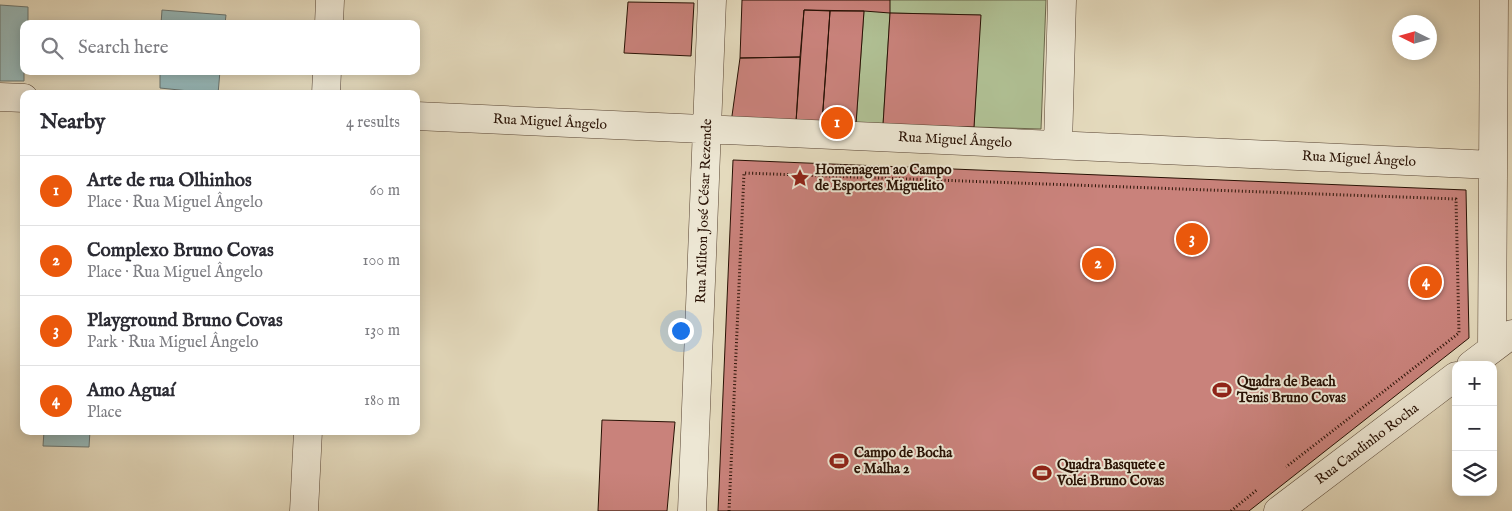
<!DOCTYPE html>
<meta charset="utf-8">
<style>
body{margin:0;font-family:"IM FELL English",serif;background:#f7f7f7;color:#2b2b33}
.controls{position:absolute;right:15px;bottom:15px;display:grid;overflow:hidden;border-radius:10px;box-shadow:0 2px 12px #0003}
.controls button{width:45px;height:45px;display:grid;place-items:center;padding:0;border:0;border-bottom:1px solid #e1e1e2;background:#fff;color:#2b2b33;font:25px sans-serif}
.compass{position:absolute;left:1392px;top:15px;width:45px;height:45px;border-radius:50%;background:#fff;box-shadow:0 2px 12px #0003;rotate:275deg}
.you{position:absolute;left:680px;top:330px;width:18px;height:18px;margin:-12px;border:4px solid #fff;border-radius:50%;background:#1a73e8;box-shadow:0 0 0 8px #1a73e833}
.badge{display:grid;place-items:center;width:32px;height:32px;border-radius:50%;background:#ea580c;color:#fff;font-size:16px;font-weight:700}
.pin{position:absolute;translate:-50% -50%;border:2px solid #fff;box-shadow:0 1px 5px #0006}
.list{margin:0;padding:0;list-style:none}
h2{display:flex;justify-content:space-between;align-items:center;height:65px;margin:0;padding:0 20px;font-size:21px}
h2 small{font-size:16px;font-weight:400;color:#7c7c81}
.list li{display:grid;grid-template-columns:32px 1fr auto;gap:15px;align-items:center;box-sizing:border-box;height:70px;padding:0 20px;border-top:1px solid #e1e1e2}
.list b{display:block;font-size:19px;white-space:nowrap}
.list p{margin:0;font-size:16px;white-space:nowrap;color:#7c7c81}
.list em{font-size:16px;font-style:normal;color:#7c7c81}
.icon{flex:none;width:28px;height:28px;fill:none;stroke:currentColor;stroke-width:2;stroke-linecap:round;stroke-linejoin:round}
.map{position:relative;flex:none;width:1512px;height:511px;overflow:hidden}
.search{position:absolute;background:#fff;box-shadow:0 2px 12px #0003;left:20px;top:20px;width:400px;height:55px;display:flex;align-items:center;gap:12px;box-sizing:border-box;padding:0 18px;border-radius:10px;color:#7c7c81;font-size:19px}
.panel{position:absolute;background:#fff;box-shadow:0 2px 12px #0003;left:20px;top:90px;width:400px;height:345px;border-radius:10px}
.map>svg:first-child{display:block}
.green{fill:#b0c094;stroke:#6c684c}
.water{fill:#98b9b9;stroke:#6b7671}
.building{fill:#c9827b;stroke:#281104}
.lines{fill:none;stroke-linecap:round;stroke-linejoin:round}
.minor-casing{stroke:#574332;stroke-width:29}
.path{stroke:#281104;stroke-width:3;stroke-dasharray:1 2.5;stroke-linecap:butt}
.minor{stroke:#ede7d4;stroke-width:28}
.labels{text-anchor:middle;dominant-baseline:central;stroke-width:4;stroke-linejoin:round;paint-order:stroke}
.street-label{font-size:14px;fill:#281104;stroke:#ede7d4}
.poi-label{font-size:14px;font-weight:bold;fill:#281104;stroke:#ede7d4;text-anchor:start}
</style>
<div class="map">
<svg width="1512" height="511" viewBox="0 0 1512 511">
<rect width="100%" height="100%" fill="#e4dabd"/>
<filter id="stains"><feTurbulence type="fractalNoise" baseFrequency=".004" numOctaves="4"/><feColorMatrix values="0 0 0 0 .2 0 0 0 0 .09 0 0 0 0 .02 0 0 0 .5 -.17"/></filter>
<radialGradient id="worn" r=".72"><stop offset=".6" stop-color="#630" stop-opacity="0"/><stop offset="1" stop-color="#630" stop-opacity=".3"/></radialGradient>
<path class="green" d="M890,0H1046L1041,129L974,127L980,15L890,13L883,125L856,124L864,11Z"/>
<path class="water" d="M0,5L28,7V24H24V81H0Z
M162,10L226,15L225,24H161Z
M160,71H220L218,94L160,88Z
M44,431H90L89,447L43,446Z"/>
<path class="building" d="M742,0H890V13L864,11L804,10L800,57L740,58Z
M628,2L694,3L691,56L624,53Z
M804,10L830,11L827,56L822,123L796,122Z
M830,11H864L856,124L822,123Z
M890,13L981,15L974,127L883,125Z
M800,57L796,122L731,123L740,58Z
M733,160L1466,190L1469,338L1249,511H718Z
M602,420L675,422L667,511H598Z"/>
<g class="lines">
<g class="minor-casing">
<path id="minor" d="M329,24L330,0
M326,94L327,71
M0,97L24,98
M416,116L1493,165
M1058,145L1062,0
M1492,349L1494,0
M1471,365L1512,334
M304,511L308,431
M692,511L712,0
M1278,511L1456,376"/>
</g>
<path class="path" d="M729,511L744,173L1456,199L1459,333L1286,467
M1231,511L1258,489"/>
<use href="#minor" class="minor"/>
</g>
<defs>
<g id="sight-bare" transform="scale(1.5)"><path d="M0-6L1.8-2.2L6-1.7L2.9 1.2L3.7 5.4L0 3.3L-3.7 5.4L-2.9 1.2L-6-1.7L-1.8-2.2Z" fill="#8f2418" stroke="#ede7d4" stroke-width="2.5" paint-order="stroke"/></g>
<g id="stadium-bare" transform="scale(1.5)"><path d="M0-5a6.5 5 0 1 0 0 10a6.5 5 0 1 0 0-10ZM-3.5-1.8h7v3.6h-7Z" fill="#8f2418" stroke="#ede7d4" stroke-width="2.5" paint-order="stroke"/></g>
</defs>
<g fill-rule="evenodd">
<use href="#sight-bare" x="800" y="178"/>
<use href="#stadium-bare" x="1222" y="390"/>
<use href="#stadium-bare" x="839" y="461"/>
<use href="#stadium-bare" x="1042" y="473"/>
</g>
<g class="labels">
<g class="street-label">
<text transform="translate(550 122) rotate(3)">Rua Miguel Ângelo</text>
<text transform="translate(955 140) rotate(3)">Rua Miguel Ângelo</text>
<text transform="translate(1359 159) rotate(3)">Rua Miguel Ângelo</text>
<text transform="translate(704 211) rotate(-88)">Rua Milton José César Rezende</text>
<text transform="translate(1367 444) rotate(-37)">Rua Candinho Rocha</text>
</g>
<g class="poi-label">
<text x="815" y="170">Homenagem ao Campo<tspan x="815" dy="16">de Esportes Miguelito</tspan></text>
<text x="1237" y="382">Quadra de Beach<tspan x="1237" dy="16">Tenis Bruno Covas</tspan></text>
<text x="854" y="453">Campo de Bocha<tspan x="854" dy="16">e Malha 2</tspan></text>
<text x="1057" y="465">Quadra Basquete e<tspan x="1057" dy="16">Volei Bruno Covas</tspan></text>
</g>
</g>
<rect width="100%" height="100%" filter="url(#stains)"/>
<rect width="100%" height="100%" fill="url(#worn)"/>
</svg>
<div class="controls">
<button>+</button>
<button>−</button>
<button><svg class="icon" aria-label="layers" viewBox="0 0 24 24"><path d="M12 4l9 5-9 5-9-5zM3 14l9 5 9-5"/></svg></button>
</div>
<svg class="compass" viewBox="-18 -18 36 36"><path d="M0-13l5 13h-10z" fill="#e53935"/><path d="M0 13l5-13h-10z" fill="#7c7c81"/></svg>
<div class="you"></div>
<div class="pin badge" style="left:837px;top:123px">1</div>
<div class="pin badge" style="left:1098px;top:264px">2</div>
<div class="pin badge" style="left:1192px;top:239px">3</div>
<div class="pin badge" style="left:1426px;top:282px">4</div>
<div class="search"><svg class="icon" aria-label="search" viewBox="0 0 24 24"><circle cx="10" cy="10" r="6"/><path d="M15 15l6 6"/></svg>Search here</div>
<section class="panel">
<h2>Nearby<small>4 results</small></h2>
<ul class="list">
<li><span class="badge">1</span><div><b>Arte de rua Olhinhos</b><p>Place · Rua Miguel Ângelo</p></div><em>60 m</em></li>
<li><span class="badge">2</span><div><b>Complexo Bruno Covas</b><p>Place · Rua Miguel Ângelo</p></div><em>100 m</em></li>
<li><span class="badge">3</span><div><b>Playground Bruno Covas</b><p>Park · Rua Miguel Ângelo</p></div><em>130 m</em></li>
<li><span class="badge">4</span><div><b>Amo Aguaí</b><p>Place</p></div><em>180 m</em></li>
</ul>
</section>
</div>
